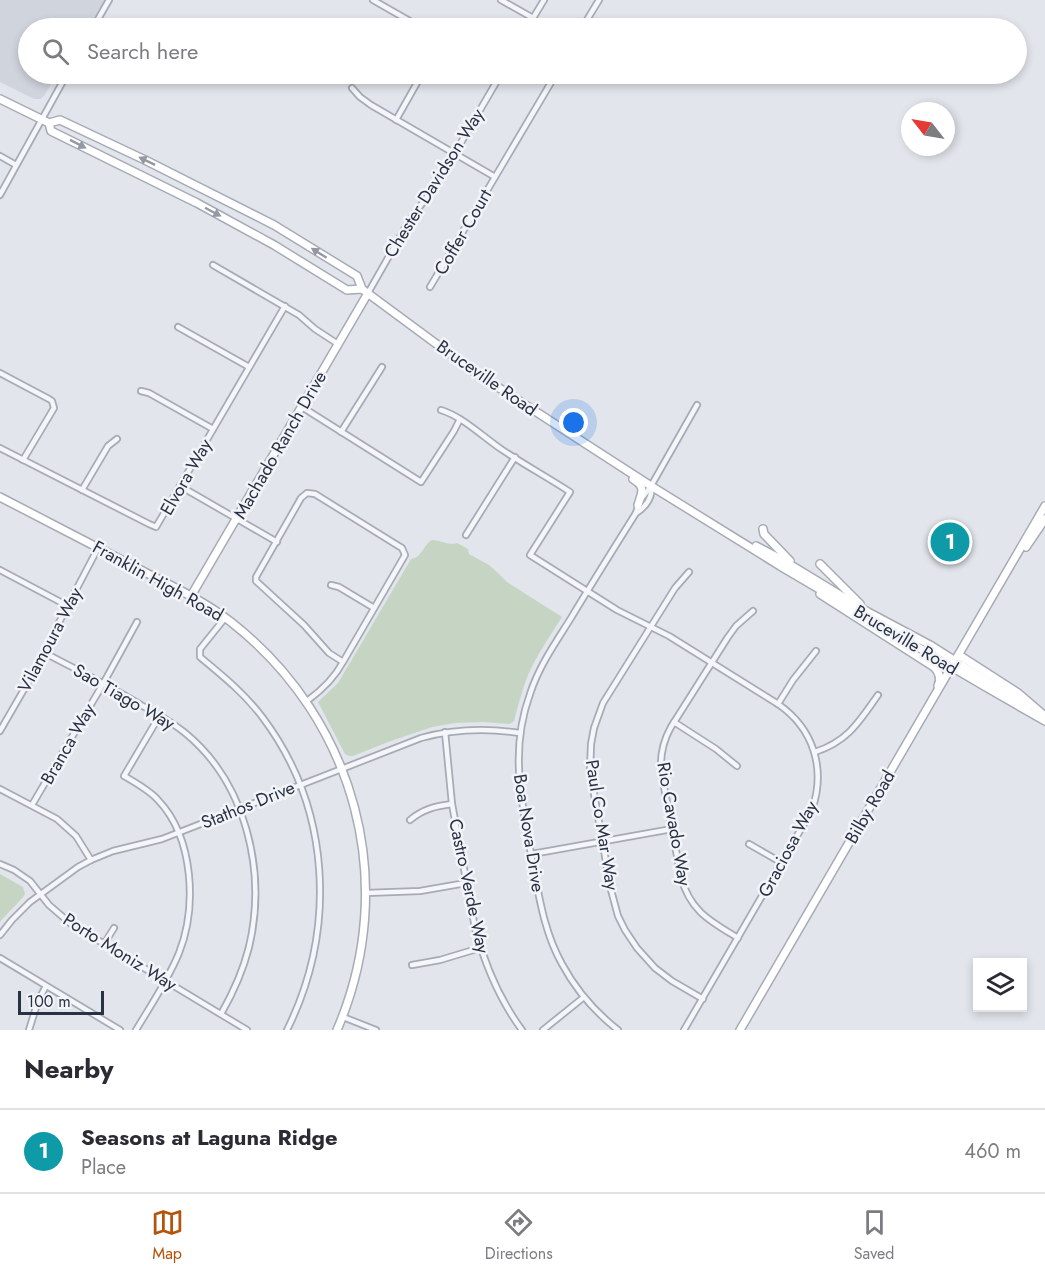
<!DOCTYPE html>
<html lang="en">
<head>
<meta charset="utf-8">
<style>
  :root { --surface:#fff; --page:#f7f7f7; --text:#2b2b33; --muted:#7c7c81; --line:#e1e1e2; --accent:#b45309 }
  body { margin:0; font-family:Jost,sans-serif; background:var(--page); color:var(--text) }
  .controls { position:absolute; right:18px; bottom:18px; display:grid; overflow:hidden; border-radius:0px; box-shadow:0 3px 9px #0003 }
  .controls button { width:54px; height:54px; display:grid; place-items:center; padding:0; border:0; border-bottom:2px solid var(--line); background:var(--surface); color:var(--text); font:30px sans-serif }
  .compass { position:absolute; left:901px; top:102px; width:54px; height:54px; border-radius:50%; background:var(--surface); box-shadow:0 3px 9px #0003; rotate:301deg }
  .scale { position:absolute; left:18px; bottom:15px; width:86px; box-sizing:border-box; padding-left:6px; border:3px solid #293144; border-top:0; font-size:16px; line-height:21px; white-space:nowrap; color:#293144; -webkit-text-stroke:4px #f2f4f8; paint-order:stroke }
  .you { position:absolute; left:574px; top:423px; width:21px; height:21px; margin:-15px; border:4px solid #fff; border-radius:50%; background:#1a73e8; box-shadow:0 0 0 9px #1a73e833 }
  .badge { display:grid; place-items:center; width:39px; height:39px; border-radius:50%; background:var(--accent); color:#fff; font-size:20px; font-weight:700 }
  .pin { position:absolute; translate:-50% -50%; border:3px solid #fff; box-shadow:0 2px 6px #0006 }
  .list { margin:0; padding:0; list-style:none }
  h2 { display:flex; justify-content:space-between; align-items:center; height:78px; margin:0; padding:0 24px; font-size:26px }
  h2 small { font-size:20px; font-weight:400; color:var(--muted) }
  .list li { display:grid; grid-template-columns:39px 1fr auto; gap:18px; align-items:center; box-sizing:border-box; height:84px; padding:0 24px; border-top:2px solid var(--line) }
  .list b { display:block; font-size:22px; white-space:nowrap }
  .list p { margin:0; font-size:20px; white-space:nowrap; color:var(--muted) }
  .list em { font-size:20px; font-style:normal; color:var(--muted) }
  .icon { flex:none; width:33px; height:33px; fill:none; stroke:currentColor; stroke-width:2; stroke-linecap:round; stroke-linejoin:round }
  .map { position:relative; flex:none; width:1045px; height:1030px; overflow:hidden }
  .search { position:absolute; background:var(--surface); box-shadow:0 3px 9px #0003; left:18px; right:18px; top:18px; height:66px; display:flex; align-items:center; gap:15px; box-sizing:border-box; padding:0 21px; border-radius:33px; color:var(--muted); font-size:22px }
  .sheet { height:162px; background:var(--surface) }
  nav { display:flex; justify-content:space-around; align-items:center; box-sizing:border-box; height:84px; border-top:2px solid var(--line); background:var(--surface); font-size:16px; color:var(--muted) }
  nav a { display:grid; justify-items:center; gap:3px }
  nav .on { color:var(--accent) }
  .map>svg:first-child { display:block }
</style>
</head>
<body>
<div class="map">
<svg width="1045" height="1030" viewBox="0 0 1045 1030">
  <rect width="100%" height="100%" fill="#e2e5eb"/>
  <!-- built -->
  <polygon fill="#d0d4dd" points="0,0 105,0 88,28 28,28 28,74 57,74 44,96 40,99 34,99 0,82"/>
  <!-- green -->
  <g fill="#c6d5c3">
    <path d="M 432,540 C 441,540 448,546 457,543 L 468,549 L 469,554 L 489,565 L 499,574 L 507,582 L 562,617 C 550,636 537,655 528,675 C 522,690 518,706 514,721 L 510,724 L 483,722 L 455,723 L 432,727 L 388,742 L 353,756 L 349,756 L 345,754 L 318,702 L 321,699 L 338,683 L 411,559 C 422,558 423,545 432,540 Z"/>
    <path d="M 0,874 L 23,887 L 25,894 C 20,902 7,913 0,922 Z"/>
  </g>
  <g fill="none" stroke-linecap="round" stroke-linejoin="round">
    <defs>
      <g id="street">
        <polyline points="373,0 422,28"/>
        <polyline points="501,0 533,18"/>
        <polyline points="93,28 109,0"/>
        <polyline points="527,28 544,0"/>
        <polyline points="582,28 599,0"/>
        <polyline points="352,88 360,97 371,105 495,177"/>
        <polyline points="396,120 422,74"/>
        <polyline points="0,156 16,165"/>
        <polyline points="0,195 67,74"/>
        <polyline points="213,265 299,315 315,329 338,344"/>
        <polyline points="430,287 556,74"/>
        <polyline points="368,293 409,221 438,182 501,74"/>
        <polyline points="178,327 249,367"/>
        <polyline points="0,373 49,399 52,401 54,408 23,460"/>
        <polyline points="141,391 149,393 213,429"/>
        <polyline points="302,407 421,482 454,431 460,419"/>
        <path d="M 441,410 C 463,417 482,436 501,449 C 523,464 547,477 570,492 L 530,555 L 617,610 L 669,636 L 778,704 C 814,729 826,769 812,810 L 684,1030"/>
        <polyline points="341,432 382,367"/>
        <polyline points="0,448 149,524 156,527 285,306"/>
        <polyline points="180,486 277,542"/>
        <polyline points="82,490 108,446 117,439"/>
        <path d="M 636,513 C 646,507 653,497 651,486"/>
        <polyline points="466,535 515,457"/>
        <polyline points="0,570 68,606"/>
        <polyline points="689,572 675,588 603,703 594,728 591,744 590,771 611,890 618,916 625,930 637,948 655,968 672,981 703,999"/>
        <polyline points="331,585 339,587 374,608"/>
        <path d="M 225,618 L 200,649 L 200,657 C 223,676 245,694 263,718 C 331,809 337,929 287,1030"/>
        <path d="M 45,653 C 77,670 110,686 141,705 C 156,713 170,721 184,732 C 246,782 267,871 249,947 C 243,971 233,993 221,1014"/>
        <path d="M 307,701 C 322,690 334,679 343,662 L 405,555 L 402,548 L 397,545 L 315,494 L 307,493 L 301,498 L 256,577 L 256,581 L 304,625 L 329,653 L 343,662"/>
        <polyline points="778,704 793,680 816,651"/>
        <polyline points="674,722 716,749 737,766"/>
        <polyline points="0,731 45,653 54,632 98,548"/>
        <path d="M 445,732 L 452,804 L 475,928 C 485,965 499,999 522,1030"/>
        <path d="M 815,752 C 848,741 859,722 878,695"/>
        <polyline points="0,789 57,819 76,836 91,860"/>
        <polyline points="32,805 103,684 137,622"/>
        <path d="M 410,820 C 423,809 436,806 452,804"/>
        <polyline points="749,844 782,863"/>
        <polyline points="532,854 672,829"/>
        <polyline points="0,864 14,870 30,881 49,905 71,924 247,1030"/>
        <polyline points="366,893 420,891 466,883"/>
        <path d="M 0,935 L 12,920 L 30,902 L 78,867 L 91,860 L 113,851 L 162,839 L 421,738 C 454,729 486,728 520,733"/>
        <path d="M 738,938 C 710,921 690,911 681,877 L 661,771 C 660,754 663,741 671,727 L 728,637 L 736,626 L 753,611"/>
        <polyline points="104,944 114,928"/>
        <polyline points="0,958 120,1030"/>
        <polyline points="412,965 440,960 480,948"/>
        <polyline points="343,1017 376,1030"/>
        <polyline points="29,1030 38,1001 46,986"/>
        <path d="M 136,1030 C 151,1005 168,980 179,953 C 197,907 194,838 158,800 C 149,790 136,783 124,776 L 160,715"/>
        <polyline points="543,1030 584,997"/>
        <path d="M 618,1030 C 595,1012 576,990 562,964 C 544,932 539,896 532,860 C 522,801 509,752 530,694 C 539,666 556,642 571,618 C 592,583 614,548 636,513 L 639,502 L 651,486 L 697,405"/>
      </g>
      <g id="secondary">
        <polyline points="0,99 49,123 60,120 145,160 274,225 357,276 362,289"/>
        <polyline points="49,123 51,131 197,203 274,245 347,290 362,289 473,371 651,486 785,569 984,686 1045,721"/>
        <path d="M 633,479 C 646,487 642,492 638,505"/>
        <path d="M 0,497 C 46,521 91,544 137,568 C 169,585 203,600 231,622 C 356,720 400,884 337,1030"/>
        <polyline points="763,529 764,534 790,561"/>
        <polyline points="756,546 781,559 868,612 930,645 1028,707"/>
        <polyline points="1026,547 1045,519"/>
        <polyline points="820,564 860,604"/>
        <path d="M 820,594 L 934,667 C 940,673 941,679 938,686"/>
        <polyline points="191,596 368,293"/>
        <polyline points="959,655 1018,693 1045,716"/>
        <polyline points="740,1030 1045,506"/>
      </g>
    </defs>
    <!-- street casing -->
    <use href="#street" stroke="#a7abb6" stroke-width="8"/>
    <!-- secondary casing -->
    <use href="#secondary" stroke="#a7abb6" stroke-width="10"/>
    <!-- street -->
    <use href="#street" stroke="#f5f6f9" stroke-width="4.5"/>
    <!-- secondary -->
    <use href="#secondary" stroke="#fff" stroke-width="7"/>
  </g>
  <!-- one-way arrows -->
  <defs><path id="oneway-solid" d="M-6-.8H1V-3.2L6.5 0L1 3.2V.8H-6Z" transform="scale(1.5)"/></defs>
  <g fill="#9498a2">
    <use href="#oneway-solid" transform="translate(78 144) rotate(27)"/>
    <use href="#oneway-solid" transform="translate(147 161) rotate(-154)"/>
    <use href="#oneway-solid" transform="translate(213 212) rotate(28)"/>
    <use href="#oneway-solid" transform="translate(319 253) rotate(-148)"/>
  </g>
  <g text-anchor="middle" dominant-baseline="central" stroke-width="5" stroke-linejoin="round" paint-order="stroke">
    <!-- street labels -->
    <g font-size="18" fill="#293144" stroke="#f2f4f8">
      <text transform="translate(434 183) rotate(-58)">Chester Davidson Way</text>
      <text transform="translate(463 232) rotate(-60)">Coffer Court</text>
      <text transform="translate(487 378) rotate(35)">Bruceville Road</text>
      <text transform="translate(280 445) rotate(-60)">Machado Ranch Drive</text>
      <text transform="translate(186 477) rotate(-60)">Elvora Way</text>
      <text transform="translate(158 581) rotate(29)">Franklin High Road</text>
      <text transform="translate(50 640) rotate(-62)">Vilamoura Way</text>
      <text transform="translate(906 640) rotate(31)">Bruceville Road</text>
      <text transform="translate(124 697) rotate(30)">Sao Tiago Way</text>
      <text transform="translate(68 744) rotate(-60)">Branca Way</text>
      <text transform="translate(248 805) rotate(-22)">Stathos Drive</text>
      <text transform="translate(870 807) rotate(-60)">Bilby Road</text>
      <text transform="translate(674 824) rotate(80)">Rio Cavado Way</text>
      <text transform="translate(602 825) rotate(81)">Paul Co Mar Way</text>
      <text transform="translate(529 833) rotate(81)">Boa Nova Drive</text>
      <text transform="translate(788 849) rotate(-62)">Graciosa Way</text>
      <text transform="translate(469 886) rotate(78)">Castro Verde Way</text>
      <text transform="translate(120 952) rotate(32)">Porto Moniz Way</text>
    </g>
  </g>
</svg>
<div class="controls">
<button><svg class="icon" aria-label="layers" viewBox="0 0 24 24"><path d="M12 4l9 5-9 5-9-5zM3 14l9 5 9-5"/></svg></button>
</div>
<svg class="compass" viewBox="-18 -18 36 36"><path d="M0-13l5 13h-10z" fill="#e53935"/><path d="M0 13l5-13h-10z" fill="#7c7c81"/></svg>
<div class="scale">100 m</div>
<div class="you"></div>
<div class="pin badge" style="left:950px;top:542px;background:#0f9aa8">1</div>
<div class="search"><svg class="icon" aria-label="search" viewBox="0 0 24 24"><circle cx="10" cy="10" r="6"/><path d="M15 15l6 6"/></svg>Search here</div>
</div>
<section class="sheet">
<h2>Nearby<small></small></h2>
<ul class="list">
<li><span class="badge" style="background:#0f9aa8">1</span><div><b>Seasons at Laguna Ridge</b><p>Place</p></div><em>460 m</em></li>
</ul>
</section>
<nav>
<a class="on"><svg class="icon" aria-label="map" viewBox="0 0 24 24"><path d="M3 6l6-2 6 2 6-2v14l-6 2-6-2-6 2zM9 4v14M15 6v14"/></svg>Map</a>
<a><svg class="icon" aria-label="directions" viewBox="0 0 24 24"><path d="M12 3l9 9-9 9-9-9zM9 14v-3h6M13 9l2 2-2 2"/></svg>Directions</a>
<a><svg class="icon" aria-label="saved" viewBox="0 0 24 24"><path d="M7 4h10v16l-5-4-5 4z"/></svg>Saved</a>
</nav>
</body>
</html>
